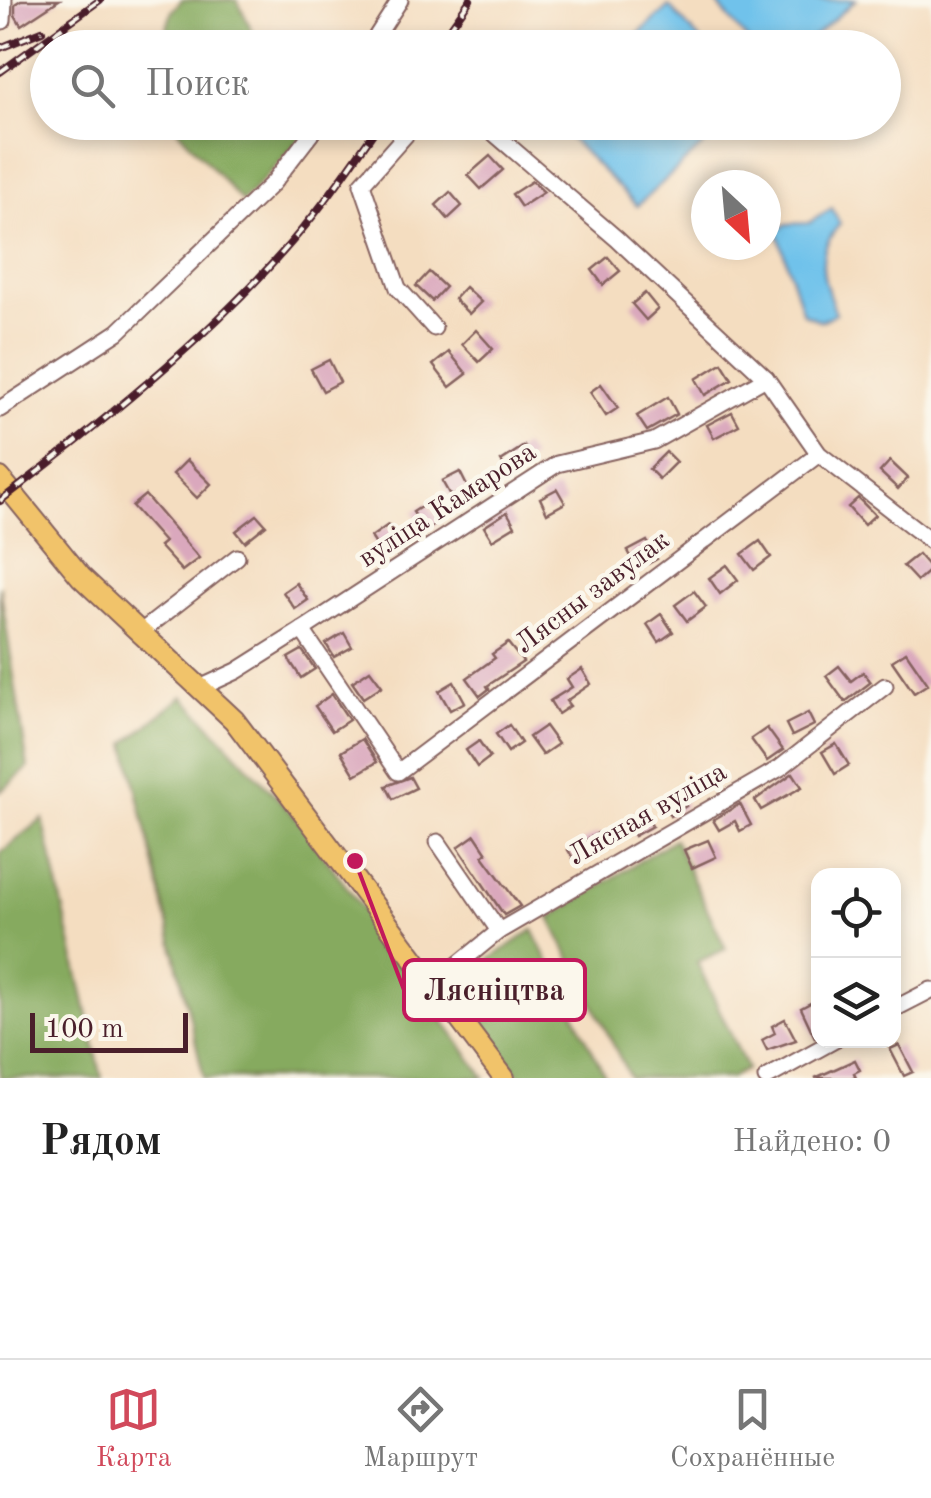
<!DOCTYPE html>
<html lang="ru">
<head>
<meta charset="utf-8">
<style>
  :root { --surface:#fff; --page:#f6f6f6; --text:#222; --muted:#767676; --line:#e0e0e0; --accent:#d1495b }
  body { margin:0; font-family:"Old Standard TT",serif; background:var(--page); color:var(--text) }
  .controls { position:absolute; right:30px; bottom:30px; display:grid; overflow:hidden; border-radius:20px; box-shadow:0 5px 15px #0003 }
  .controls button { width:90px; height:90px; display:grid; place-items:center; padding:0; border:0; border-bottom:2px solid var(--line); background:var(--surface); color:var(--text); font:50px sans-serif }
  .compass { position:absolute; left:691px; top:170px; width:90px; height:90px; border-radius:50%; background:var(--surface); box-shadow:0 5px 15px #0003; rotate:154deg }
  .scale { position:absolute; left:30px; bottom:25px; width:158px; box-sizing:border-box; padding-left:10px; border:5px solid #4a1f2b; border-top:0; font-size:28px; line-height:35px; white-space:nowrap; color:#4a1f2b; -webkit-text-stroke:8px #fbf7ec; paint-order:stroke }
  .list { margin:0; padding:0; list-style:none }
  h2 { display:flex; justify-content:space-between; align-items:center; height:130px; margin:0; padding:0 40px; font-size:42px }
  h2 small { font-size:32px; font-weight:400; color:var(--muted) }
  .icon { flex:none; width:55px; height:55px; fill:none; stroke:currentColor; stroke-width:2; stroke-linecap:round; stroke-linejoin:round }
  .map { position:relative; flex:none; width:931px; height:1078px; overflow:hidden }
  .search { position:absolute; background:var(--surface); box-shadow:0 5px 15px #0003; left:30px; right:30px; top:30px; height:110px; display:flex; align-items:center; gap:25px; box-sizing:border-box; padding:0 35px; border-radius:55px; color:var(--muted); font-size:38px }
  .sheet { height:280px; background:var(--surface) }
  nav { display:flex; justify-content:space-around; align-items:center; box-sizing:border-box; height:140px; border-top:2px solid var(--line); background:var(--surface); font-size:28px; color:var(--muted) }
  nav a { display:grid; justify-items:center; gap:5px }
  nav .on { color:var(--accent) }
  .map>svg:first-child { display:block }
</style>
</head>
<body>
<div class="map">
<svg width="931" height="1078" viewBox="0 0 931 1078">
  <rect width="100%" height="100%" fill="#fbf7ec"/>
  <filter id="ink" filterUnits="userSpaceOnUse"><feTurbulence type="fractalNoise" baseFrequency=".01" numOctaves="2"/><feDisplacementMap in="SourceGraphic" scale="20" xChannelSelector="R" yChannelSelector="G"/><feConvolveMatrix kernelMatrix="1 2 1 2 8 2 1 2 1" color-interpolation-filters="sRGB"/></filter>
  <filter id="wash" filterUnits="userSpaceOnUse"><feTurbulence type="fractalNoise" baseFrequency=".0048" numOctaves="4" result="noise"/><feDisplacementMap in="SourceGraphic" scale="40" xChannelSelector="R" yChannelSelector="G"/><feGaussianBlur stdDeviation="2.25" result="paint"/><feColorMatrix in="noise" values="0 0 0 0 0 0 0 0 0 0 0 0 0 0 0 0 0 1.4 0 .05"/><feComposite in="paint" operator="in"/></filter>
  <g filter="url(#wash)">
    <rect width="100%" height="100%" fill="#f4ddc0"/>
    <!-- forest -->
    <g fill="#86aa5f" stroke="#686445" stroke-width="2.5">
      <polygon points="182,0 237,0 260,47 172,47 165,35 172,11"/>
      <polygon points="172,123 309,123 296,145 242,202"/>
      <polygon points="0,586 28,768 0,792"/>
      <polygon points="183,696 299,821 485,1078 204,1078 126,743"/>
      <polygon points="43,819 102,1078 0,1078 0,853"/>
      <polygon points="674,839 726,949 697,962 747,1069 730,1078 630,1078 550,918"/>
      <polygon points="533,930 606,1078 522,1078 449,987"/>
    </g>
    <!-- water -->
    <g fill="#6fc2eb" stroke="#5c708b" stroke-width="2.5">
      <polygon points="714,0 856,0 801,48 753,47"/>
      <polygon points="669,6 706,47 624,47"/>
      <polygon points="555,123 727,123 637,206"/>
      <path d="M 832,208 L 840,224 C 813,254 823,279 836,313 L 821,321 L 803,314 L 777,231 L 786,224 L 809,223 Z"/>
    </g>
    <g id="blocks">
      <!-- building -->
      <g fill="#daa8bd">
        <polygon points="21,0 59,0 21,25 15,15 15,4"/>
        <polygon points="490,156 503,170 481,189 468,175"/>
        <polygon points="532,181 544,192 521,207 512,194"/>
        <polygon points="450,192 462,206 448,219 436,205"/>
        <polygon points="608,257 620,271 603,285 592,270"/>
        <polygon points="429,272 445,287 432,301 416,286"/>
        <polygon points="465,287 481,302 469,314 454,299"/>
        <polygon points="645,293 658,309 646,320 632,304"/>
        <polygon points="476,330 493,349 479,362 462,344"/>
        <polygon points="449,352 467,374 450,387 433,365"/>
        <polygon points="329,360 340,382 323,391 311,369"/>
        <polygon points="722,363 732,379 705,395 696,379"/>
        <polygon points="601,384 618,408 606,416 590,392"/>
        <polygon points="668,397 677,414 647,431 637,416"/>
        <polygon points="732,412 739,425 714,438 707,425"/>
        <polygon points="524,446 532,458 509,474 501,461"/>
        <polygon points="666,452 676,462 659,479 649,469"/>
        <polygon points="187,460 211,484 197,498 173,474"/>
        <polygon points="890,461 908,478 898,489 880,472"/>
        <polygon points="460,472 468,488 451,497 442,481"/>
        <polygon points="557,489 565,503 547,513 540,498"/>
        <polygon points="145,495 199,558 182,571 159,546 164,542 132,506"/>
        <polygon points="858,498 875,515 864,525 848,507"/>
        <polygon points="427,503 440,521 426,531 413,512"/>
        <polygon points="507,512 515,526 492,540 484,527"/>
        <polygon points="257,515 266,525 245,542 236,531"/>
        <polygon points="388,525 398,538 380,551 371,537"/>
        <polygon points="647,541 657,559 638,569 628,551"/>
        <polygon points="760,541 771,557 754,570 742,554"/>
        <polygon points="918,554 931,569 917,581 903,566"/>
        <polygon points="727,565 738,580 720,594 709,578"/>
        <polygon points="296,583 308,600 295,609 283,592"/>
        <polygon points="694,591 706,607 687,621 675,605"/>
        <polygon points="661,614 673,632 659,642 647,624"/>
        <polygon points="344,633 352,647 334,657 326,644"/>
        <polygon points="508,643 523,662 487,686 489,689 480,696 467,678 495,658 492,654"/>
        <polygon points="302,650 315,669 301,678 288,658"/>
        <polygon points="906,652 928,684 914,693 892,661"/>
        <polygon points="839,666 851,681 863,672 871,682 845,702 826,676"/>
        <polygon points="582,669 591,684 566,701 570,706 558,714 550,701 572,687 567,679"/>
        <polygon points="370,670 382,686 363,698 352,682"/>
        <polygon points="454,682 465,702 450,710 439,691"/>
        <polygon points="332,694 349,720 332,731 315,706"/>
        <polygon points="808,713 814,725 792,736 786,724"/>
        <polygon points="509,725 521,743 508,752 496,734"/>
        <polygon points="545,726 558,744 542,755 529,737"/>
        <polygon points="767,728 783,750 767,761 751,739"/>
        <polygon points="362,739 377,762 355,775 341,752"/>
        <polygon points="479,741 490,757 477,767 466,750"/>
        <polygon points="836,744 849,765 835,774 822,752"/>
        <polygon points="793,773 802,787 761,810 755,800"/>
        <polygon points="410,777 416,788 393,799 386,786"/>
        <polygon points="677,791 686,806 670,816 661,800"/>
        <polygon points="740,804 751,825 740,831 735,821 719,830 713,820"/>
        <polygon points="643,809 652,826 634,836 625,819"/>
        <polygon points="598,833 606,847 577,865 568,850"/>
        <polygon points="475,835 487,853 483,856 520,906 504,915 458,847"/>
        <polygon points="708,840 716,857 692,868 684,850"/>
        <polygon points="818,999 818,1036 815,1038 801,1008"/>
        <polygon points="785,1019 796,1040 767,1050 762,1040 775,1033 772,1026"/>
        <polygon points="899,1045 913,1072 904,1076 890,1049"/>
        <polygon points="855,1060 860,1070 854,1073 856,1078 815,1078"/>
      </g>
    </g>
  </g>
  <g filter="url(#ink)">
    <use href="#blocks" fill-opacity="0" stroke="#86625f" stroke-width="2.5"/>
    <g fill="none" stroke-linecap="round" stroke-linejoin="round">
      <defs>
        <g id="minor">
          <polyline points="3,21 4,0"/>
          <polyline points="369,48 400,0"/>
          <polyline points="417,122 362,184 398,288 434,328"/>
          <polyline points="481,122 617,239 766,378 819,454 931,541"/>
          <polyline points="0,409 118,332 273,183 320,122"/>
          <polyline points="302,630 398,772 819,454"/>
          <polyline points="141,632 237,557"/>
          <polyline points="202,687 237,671 302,630 557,464 654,441 766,378"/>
          <polyline points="438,842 499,931"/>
          <polyline points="434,984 499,931 780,768 885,686"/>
          <polyline points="894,1009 931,990"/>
          <polyline points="766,1078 835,1040"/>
        </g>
        <polyline id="major" points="0,478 81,577 234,720 504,1078"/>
      </defs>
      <!-- minor casing -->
      <use href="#minor" stroke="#86625f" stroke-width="19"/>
      <!-- major casing -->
      <use href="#major" stroke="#86625f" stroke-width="24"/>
      <!-- minor -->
      <use href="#minor" stroke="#fff" stroke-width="15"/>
      <!-- major -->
      <use href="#major" stroke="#f1c36a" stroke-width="20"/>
      <defs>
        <g id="rail">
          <polyline points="0,48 42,31"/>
          <polyline points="436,48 470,0"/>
          <polyline points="0,72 100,0"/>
          <path d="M 0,501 C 107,419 229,322 313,216 C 337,186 358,154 381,122"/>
        </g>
      </defs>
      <!-- rail casing -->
      <use href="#rail" stroke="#4a1f2b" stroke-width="8"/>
      <!-- rail -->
      <use href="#rail" stroke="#fbf7ec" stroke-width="4" stroke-dasharray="11" stroke-linecap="butt"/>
    </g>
  </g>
  <g text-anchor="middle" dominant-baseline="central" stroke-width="9" stroke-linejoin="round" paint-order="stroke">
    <!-- street labels -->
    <g font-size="28" fill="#4a1f2b" stroke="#fbf7ec">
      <text transform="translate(448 506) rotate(-33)">вуліца Камарова</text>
      <text transform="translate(593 593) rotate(-37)">Лясны завулак</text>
      <text transform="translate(648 815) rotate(-30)">Лясная вуліца</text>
    </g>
  </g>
  <!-- callouts -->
  <path fill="none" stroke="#c2185b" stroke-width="4" d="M355 861L404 990"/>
  <circle fill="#c2185b" stroke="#fbf7ec" stroke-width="4" cx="355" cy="861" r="10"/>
  <rect fill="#fbf7ec" stroke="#c2185b" stroke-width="4" x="404" y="960" width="181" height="60" rx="10"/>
  <g font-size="30" text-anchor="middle" font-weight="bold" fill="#4a1f2b">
    <text x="494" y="1000">Лясніцтва</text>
  </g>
</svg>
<div class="controls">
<button><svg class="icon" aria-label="locate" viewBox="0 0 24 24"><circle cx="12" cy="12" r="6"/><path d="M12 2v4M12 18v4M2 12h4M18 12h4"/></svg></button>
<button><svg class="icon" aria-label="layers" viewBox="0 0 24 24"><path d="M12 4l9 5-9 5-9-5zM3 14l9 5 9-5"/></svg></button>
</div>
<svg class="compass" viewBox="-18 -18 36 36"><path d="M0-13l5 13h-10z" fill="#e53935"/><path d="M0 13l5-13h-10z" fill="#767676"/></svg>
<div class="scale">100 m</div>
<div class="search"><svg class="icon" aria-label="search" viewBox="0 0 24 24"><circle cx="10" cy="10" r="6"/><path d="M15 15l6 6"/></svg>Поиск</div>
</div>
<section class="sheet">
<h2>Рядом<small>Найдено: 0</small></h2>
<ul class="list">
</ul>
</section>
<nav>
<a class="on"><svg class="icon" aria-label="map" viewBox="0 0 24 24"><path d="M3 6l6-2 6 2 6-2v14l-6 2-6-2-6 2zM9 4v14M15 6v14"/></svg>Карта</a>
<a><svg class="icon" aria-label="directions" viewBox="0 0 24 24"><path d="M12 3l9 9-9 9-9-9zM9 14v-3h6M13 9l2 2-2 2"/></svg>Маршрут</a>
<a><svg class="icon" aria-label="saved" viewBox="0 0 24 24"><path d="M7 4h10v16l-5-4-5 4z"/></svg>Сохранённые</a>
</nav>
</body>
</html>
